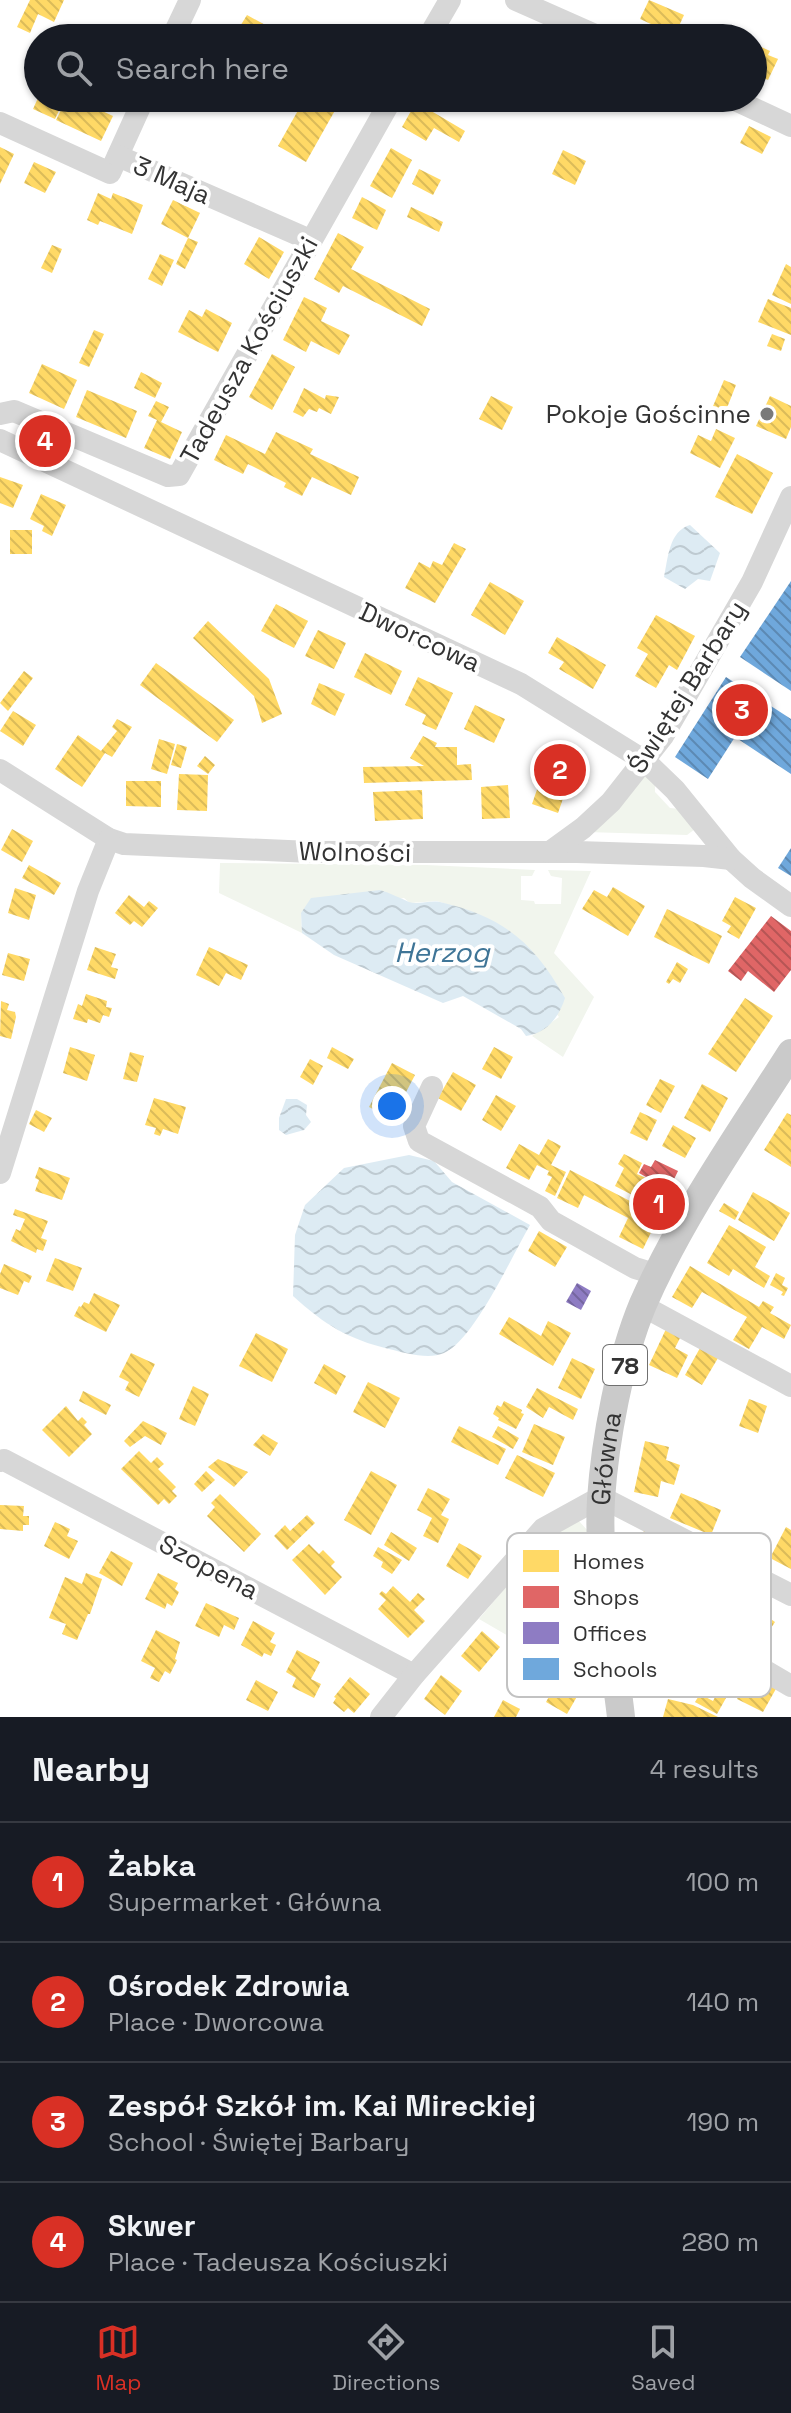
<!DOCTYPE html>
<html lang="en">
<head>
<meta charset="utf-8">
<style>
  :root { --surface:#171b24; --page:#20242c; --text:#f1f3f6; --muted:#9ea1a6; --line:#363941; --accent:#d93025 }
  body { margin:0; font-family:"Space Grotesk",sans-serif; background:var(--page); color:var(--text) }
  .you { position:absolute; left:392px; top:1106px; width:28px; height:28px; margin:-20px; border:6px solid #fff; border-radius:50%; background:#1a73e8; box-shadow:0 0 0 12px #1a73e833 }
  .badge { display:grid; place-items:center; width:52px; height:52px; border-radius:50%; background:var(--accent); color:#fff; font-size:26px; font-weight:700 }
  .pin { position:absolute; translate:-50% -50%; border:4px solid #fff; box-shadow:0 2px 8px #0006 }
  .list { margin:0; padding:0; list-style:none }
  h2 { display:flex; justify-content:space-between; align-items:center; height:104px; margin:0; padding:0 32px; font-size:34px }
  h2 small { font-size:26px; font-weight:400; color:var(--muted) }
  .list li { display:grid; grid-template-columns:52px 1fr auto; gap:24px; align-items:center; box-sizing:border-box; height:120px; padding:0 32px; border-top:2px solid var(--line) }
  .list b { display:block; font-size:30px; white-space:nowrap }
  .list p { margin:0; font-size:26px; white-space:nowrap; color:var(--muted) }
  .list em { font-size:26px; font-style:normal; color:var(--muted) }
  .icon { flex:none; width:44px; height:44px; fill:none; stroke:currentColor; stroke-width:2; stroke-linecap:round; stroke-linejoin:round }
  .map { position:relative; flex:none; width:791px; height:1717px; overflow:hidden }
  .search { position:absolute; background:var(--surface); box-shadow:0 2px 6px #0004; left:24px; right:24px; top:24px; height:88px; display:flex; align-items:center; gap:20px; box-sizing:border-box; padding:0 28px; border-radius:44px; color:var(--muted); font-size:30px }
  .sheet { height:584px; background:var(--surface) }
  nav { display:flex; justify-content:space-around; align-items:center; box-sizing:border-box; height:112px; border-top:2px solid var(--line); background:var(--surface); font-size:22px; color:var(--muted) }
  nav a { display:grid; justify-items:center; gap:4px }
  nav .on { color:var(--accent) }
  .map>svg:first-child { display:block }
</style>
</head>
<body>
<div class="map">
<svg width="791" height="1717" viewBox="0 0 791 1717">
  <defs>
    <pattern id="water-waves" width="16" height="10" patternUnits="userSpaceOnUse" patternTransform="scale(2)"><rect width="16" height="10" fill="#ddebf3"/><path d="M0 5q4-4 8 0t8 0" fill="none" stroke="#becad1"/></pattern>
    <pattern id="homes-back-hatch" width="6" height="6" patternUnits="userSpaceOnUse" patternTransform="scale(2)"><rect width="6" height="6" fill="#ffd966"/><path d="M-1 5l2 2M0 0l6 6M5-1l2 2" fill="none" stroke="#dbbb59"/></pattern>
    <pattern id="shops-back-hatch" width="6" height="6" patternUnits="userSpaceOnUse" patternTransform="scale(2)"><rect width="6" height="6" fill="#e06666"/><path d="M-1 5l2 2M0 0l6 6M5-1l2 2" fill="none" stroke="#b65555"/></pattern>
    <pattern id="offices-back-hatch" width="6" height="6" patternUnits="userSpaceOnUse" patternTransform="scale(2)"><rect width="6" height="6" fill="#8e7cc3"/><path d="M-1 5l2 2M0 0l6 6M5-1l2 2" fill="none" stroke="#75669f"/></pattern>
    <pattern id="schools-back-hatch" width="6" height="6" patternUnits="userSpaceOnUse" patternTransform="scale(2)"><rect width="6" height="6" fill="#6fa8dc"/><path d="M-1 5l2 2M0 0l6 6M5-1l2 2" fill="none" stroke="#5c89b3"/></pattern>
  </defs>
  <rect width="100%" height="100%" fill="#fff"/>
  <!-- green -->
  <g fill="#f1f5ed">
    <polygon points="644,774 655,782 655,792 670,808 680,809 695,829 687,835 586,832"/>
    <polygon points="220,863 426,865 535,870 532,876 521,876 521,900 534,901 535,904 561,904 562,878 551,876 548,870 591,871 554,953 594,997 563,1057 532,1036 559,1017 474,913 437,901 410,903 404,898 301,913 302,933 219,893"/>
    <polygon points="579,1521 588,1531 600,1655 587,1660 560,1645 550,1660 479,1619 558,1525"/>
  </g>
  <!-- water -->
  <g fill="url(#water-waves)">
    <path d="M 690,525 L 720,553 L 710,581 L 698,579 L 685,589 L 664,577 C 668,558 669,531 690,525 Z"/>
    <path d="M 380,890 C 390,893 400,898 409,902 C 418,905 430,900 440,902 C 504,917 533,942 565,998 C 559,1017 547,1033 526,1036 L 521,1029 L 463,996 L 443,1003 L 334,955 L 302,933 L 301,913 L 311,898 Z"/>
    <polygon points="286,1099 297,1099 307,1105 306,1115 311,1122 304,1130 286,1135 279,1130 279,1118"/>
    <path d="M 409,1155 L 434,1161 L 452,1182 L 530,1225 C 512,1256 474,1340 444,1353 C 429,1360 405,1353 389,1349 C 348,1339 325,1325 293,1296 L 295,1235 L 305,1205 L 344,1168 Z"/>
  </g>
  <!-- homes -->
  <g fill="url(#homes-back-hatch)">
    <polygon points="30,0 64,0 54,22 38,14 30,33 17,27"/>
    <polygon points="649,0 684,15 675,35 640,19"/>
    <polygon points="247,15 289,38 257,38 239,28"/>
    <polygon points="753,43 770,51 768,55 778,59 768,80 753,73"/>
    <polygon points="38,98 65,98 55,119 33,109"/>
    <polygon points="67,98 74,98 113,116 101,141 56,120"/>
    <polygon points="305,98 342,98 306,162 278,146"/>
    <polygon points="507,98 542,98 536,112 506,100"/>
    <polygon points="416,102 465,131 459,142 434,128 426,141 402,127"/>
    <polygon points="749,126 771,137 762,154 740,143"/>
    <polygon points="0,147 14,154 0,184"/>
    <polygon points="391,148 412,160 392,198 370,186"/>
    <polygon points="563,150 586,161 575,185 552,174"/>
    <polygon points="34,162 56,172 45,193 24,183"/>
    <polygon points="419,169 441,180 433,195 412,184"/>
    <polygon points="98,193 111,199 113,193 143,205 132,234 100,221 98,225 87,220"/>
    <polygon points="362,197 386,210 377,230 352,218"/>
    <polygon points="173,200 200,213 188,238 161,224"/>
    <polygon points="411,207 443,222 439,232 407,217"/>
    <polygon points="338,233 364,247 351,269 430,309 422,326 343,286 339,293 314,279"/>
    <polygon points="259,237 284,252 269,279 244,264"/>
    <polygon points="188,238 198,242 185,269 176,264"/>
    <polygon points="52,245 62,249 52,273 41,268"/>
    <polygon points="160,254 174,260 162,286 148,279"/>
    <polygon points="786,264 791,267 791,304 772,295"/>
    <polygon points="304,297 327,308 321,321 350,335 339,355 311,341 306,352 283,340"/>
    <polygon points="768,299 791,308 791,335 758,322"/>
    <polygon points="206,309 232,323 218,352 178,332 189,310 202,317"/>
    <polygon points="94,330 104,334 89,367 79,363"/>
    <polygon points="772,334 785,339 781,351 767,346"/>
    <polygon points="272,354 295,367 272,410 249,397"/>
    <polygon points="42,364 77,380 64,409 29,393"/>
    <polygon points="141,372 162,383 155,398 134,388"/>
    <polygon points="724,380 736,385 721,423 708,418"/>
    <polygon points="304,388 325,399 326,395 339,397 331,414 319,408 317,412 309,409 303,417 293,412"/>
    <polygon points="87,390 137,411 126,438 76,417"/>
    <polygon points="491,396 513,407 502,430 479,419"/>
    <polygon points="770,396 791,406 791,427 786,439 756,426"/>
    <polygon points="156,401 169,407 161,422 182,432 170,459 144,448 157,420 148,416"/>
    <polygon points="716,429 735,438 720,468 690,453 698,435 711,441"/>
    <polygon points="276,432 313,449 310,454 359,477 351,495 312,477 302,496 284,487 286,483 248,464 243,474 214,460 226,435 265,454"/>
    <polygon points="737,454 773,473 752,514 715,497"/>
    <polygon points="0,477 23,485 13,508 0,503"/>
    <polygon points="41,494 66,505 52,536 42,531 44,526 30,519"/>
    <rect x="10" y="530" width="22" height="24"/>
    <polygon points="454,543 466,549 435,603 405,588 419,562 430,568 433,561 442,565"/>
    <polygon points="490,582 524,601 505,635 471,615"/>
    <polygon points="276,604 308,621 294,648 261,631"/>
    <polygon points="656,615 695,636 677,670 669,665 656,688 635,676 648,654 637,648"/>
    <polygon points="208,621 269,679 282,714 262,723 254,696 193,638"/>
    <polygon points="318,630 346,643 334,669 305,656"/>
    <polygon points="557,637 606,665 593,689 559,669 564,662 548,653"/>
    <polygon points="365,653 402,671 391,695 354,677"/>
    <polygon points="156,663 234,720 217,742 140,685"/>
    <polygon points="24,671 33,678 8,711 0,703"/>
    <polygon points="418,677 453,693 436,730 422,724 426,715 405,705"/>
    <polygon points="319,683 345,694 335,716 311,704"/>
    <polygon points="475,705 505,719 494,743 464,729"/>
    <polygon points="13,711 36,725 23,746 0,731"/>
    <polygon points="117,719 132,727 112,757 105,753 82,787 55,769 78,735 101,751 117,731 112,727"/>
    <polygon points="423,736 437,743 435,747 457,747 457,765 471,764 472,780 364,783 363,767 424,766 410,758"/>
    <polygon points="159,739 175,744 167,774 151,769"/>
    <polygon points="177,744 187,747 181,768 171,765"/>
    <polygon points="557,747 581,756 573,781 577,782 573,792 566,790 558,813 532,804 548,758 553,760"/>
    <polygon points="205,756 215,765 208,774 197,766"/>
    <polygon points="179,774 208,775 207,811 177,810"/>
    <polygon points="126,781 161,781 161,807 126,806"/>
    <polygon points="508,785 510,818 482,819 481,787"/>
    <polygon points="422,790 423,819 375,821 373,792"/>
    <polygon points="12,829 33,841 22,862 1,850"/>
    <polygon points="29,865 61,883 54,895 22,878"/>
    <polygon points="613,887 645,906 628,936 582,909 594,890 607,897"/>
    <polygon points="15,888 36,895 29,920 8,913"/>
    <polygon points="129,895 144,907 149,901 158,908 142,927 134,921 130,925 115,913"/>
    <polygon points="735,897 756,908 739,939 727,932 731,926 722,921"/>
    <polygon points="667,909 722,936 709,964 654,937"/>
    <polygon points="95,947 116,954 111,967 118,969 115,979 87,970"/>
    <polygon points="209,947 248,965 241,980 226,973 219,986 196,975"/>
    <polygon points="8,953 30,959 24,981 2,975"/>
    <polygon points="677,962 688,969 680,983 673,979 669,984 666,982"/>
    <polygon points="86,994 107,1001 106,1007 112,1008 109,1017 103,1015 100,1023 88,1019 87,1023 73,1019 78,1004 82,1006"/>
    <polygon points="745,998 773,1016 736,1072 708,1054"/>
    <polygon points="1,1001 9,1004 7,1010 15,1012 16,1017 11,1039 0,1036"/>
    <polygon points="70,1047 95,1055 87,1081 63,1073"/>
    <polygon points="332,1047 354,1059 348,1069 327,1058"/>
    <polygon points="494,1047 513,1057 501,1079 482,1069"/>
    <polygon points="130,1052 144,1056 137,1082 123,1079"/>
    <polygon points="310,1059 323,1066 313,1085 300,1077"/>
    <polygon points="392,1063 415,1075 392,1119 369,1107"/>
    <polygon points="453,1072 476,1085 461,1111 438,1098"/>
    <polygon points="660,1079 675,1086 661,1113 646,1105"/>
    <polygon points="702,1084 728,1098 710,1132 684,1118"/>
    <polygon points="496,1095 516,1106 501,1131 482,1120"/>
    <polygon points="154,1098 186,1107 178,1134 163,1129 160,1136 154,1134 156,1128 145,1125"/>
    <polygon points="36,1110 52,1118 44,1132 29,1124"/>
    <polygon points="640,1112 657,1120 647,1141 630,1133"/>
    <polygon points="787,1113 791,1115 791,1167 764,1150"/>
    <polygon points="673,1125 696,1138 685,1158 662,1146"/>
    <polygon points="548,1139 561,1146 551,1165 566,1172 555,1196 545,1191 552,1177 547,1175 549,1171 537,1165 529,1180 506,1168 519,1144 539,1155"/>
    <polygon points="624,1154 642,1163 637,1174 646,1178 636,1197 615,1186 624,1168 618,1164"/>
    <polygon points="39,1167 70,1178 62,1200 35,1191 39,1180 35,1178"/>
    <polygon points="570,1170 659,1216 643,1249 619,1237 628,1218 584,1195 578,1208 557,1198"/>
    <polygon points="753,1192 790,1213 774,1241 738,1220"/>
    <polygon points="724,1203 739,1212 735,1220 719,1211"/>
    <polygon points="15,1209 48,1221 41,1238 47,1240 43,1251 37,1249 36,1253 11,1241 16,1229 20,1231 25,1219 13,1215"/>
    <polygon points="729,1225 766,1247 755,1267 770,1276 764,1288 733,1269 729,1276 707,1263"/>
    <polygon points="539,1231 567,1247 555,1267 528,1251"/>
    <polygon points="55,1258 82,1268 73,1291 46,1281"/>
    <polygon points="4,1264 32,1276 29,1283 24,1281 18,1295 0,1288 0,1274"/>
    <polygon points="690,1266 759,1307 763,1301 774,1307 770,1313 791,1325 784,1339 762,1327 749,1349 733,1340 747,1317 702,1292 692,1308 672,1297"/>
    <polygon points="776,1273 785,1278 782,1285 788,1288 784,1296 781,1295 783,1292 770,1285"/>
    <polygon points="94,1293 120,1305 106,1332 74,1316 79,1306 81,1307 84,1302 89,1304"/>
    <polygon points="509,1317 541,1336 548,1321 571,1333 553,1366 499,1334"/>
    <polygon points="666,1329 681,1336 675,1348 688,1355 677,1378 649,1365"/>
    <polygon points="256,1333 288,1349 272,1382 239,1366"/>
    <polygon points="700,1348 718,1358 702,1385 685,1375"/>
    <polygon points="131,1353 155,1364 139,1397 125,1390 129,1382 119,1377"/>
    <polygon points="572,1358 595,1369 581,1399 558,1388"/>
    <polygon points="324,1364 346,1376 336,1395 314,1383"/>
    <polygon points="368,1382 400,1398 385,1428 353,1412"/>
    <polygon points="193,1386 209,1394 195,1426 179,1419"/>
    <polygon points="537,1388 578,1409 573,1420 549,1407 543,1418 526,1407"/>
    <polygon points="83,1391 111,1405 106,1415 79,1401"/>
    <polygon points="749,1399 767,1406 758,1433 739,1426"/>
    <polygon points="504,1401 522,1410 521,1413 524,1414 516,1429 498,1420 499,1418 493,1414 497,1405 501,1407"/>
    <polygon points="66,1406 78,1421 82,1417 87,1422 84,1425 92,1434 69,1457 42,1430"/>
    <polygon points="143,1421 167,1433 161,1445 145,1436 130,1447 124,1441"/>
    <polygon points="534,1424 565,1437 553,1465 522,1452"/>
    <polygon points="459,1426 506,1449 498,1465 451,1442"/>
    <polygon points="498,1426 519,1438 513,1449 492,1437"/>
    <polygon points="263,1434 278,1443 270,1456 253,1445"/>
    <polygon points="645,1441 669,1447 666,1460 680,1465 674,1485 661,1481 658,1497 634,1492"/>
    <polygon points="139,1451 151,1463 157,1457 164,1464 158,1469 176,1487 172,1491 177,1496 169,1504 164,1499 158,1505 121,1469"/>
    <polygon points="517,1455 555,1473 543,1497 505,1478"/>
    <polygon points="218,1459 248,1472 234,1487 208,1467"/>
    <polygon points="206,1471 215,1480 202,1492 194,1484"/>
    <polygon points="371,1471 397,1485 371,1535 344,1520"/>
    <polygon points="428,1488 450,1499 441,1515 449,1519 438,1543 423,1536 432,1518 417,1510"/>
    <polygon points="681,1493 721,1510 711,1535 670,1518"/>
    <polygon points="220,1494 261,1534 244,1552 207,1516 215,1507 211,1503"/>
    <polygon points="0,1505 24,1506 23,1516 29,1516 29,1525 23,1525 23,1531 0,1529"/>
    <polygon points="307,1515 315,1523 287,1550 274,1536 285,1525 290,1531"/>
    <polygon points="55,1522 70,1529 67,1536 78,1541 69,1559 44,1546"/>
    <polygon points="786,1527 791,1530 791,1569 770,1558"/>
    <polygon points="645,1529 685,1547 677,1565 636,1547"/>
    <polygon points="391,1532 417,1548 409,1561 384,1545"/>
    <polygon points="459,1543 482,1556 468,1579 446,1566"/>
    <polygon points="309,1544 319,1554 323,1550 335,1562 331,1566 342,1577 325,1595 292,1560"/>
    <polygon points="378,1547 402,1560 392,1574 381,1567 383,1562 373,1556"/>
    <polygon points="111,1551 133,1563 122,1586 99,1573"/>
    <polygon points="86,1573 102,1579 90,1614 88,1614 77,1640 62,1634 66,1624 49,1618 65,1577 82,1584"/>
    <polygon points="158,1573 178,1583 175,1589 179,1592 172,1606 167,1603 165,1609 145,1599"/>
    <polygon points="393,1586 410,1602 418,1593 425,1599 414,1610 425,1621 408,1638 378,1609 386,1600 379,1594 382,1591 386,1594"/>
    <polygon points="206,1603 239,1618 234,1630 224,1625 219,1637 195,1626"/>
    <polygon points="752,1606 775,1622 762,1642 738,1626"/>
    <polygon points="253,1621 275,1633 270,1642 276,1645 271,1656 264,1653 262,1657 241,1645"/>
    <polygon points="156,1630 180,1642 175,1659 177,1660 170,1674 165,1671 159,1682 150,1678 155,1668 141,1661"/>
    <polygon points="482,1631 500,1647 479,1672 461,1656"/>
    <polygon points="297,1650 320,1662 311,1679 321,1684 314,1698 292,1687 296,1678 286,1672"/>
    <polygon points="751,1673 777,1687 763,1712 737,1699"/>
    <polygon points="441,1675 462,1691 445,1715 424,1699"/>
    <polygon points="561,1675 578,1684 574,1691 579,1693 567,1714 546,1702"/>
    <polygon points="350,1677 370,1694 354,1713 348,1708 344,1712 333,1703 336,1698 334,1697"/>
    <polygon points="256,1680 278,1692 268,1711 246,1700"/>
    <polygon points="717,1693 726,1698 717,1714 695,1702 700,1694 713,1701"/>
    <polygon points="668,1699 693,1705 718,1717 663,1717"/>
    <polygon points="503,1700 520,1709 516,1717 494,1717"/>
  </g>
  <!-- shops -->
  <g fill="url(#shops-back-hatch)">
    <polygon points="771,916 791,931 791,970 774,992 748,971 741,981 728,971"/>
    <polygon points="655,1160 678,1171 659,1210 636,1198 646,1177 639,1173 644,1164 651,1167"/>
  </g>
  <!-- offices -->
  <polygon fill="url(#offices-back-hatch)" points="577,1283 591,1291 581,1310 566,1302"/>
  <!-- schools -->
  <g fill="url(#schools-back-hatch)">
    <polygon points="791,581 791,691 740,657"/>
    <polygon points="726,677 791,719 791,774 735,737 708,779 675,757"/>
    <polygon points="791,848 791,876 778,868"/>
  </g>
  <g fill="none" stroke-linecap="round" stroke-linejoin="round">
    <!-- minor -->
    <g stroke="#d7d7d7" stroke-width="22">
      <polyline points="516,0 602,38"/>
      <polyline points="172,38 190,0"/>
      <polyline points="428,38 450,0"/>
      <polyline points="731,98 791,126"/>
      <polyline points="0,123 110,173 144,98"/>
      <polyline points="118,156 310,240"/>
      <polyline points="0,414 14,411 168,476 179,475 392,98"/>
      <polyline points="0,440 521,684 645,761 675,790 731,859 752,878 791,906"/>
      <polyline points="0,770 109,839 124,844 311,852 577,852 704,856 731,859"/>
      <polyline points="550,852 583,828 611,802 663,736 752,582 791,497"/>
      <polyline points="432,1087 414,1126 419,1141 540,1207 551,1221 635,1268 658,1275"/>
      <polyline points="0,1173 88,891 109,839"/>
      <polyline points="643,1306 791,1386"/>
      <polyline points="0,1461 4,1460 414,1675"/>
      <polyline points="605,1577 791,1686"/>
      <polyline points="381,1717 414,1675 543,1529 601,1497 791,1595"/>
    </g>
    <!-- major -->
    <path stroke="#cacaca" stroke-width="28" id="s1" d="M 621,1717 C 613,1647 597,1569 601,1499 C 605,1440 620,1359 643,1304 C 681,1217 740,1133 791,1053"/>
  </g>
  <!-- markers -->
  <circle fill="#7a7a7a" stroke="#fff" stroke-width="3" cx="767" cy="414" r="8"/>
  <g text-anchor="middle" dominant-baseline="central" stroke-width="8" stroke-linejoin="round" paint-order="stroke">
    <!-- shield labels -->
    <rect fill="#fff" stroke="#707070" stroke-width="2" x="603" y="1345" width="44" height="40" rx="6"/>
    <g font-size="24" font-weight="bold" fill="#333">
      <text x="625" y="1365">78</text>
    </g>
    <!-- street labels -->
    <g font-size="26" fill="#333" stroke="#fff">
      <text transform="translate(172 180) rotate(24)">3 Maja</text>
      <text transform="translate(249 350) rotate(-61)">Tadeusza Kościuszki</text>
      <text transform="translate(420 637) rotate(25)">Dworcowa</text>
      <text transform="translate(687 687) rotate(-58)">Świętej Barbary</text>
      <text transform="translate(355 852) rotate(1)">Wolności</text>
      <text stroke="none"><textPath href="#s1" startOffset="260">Główna</textPath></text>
      <text transform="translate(209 1567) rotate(28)">Szopena</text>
    </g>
    <!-- poi labels -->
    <g font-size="26" fill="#333" stroke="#fff" text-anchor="end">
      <text x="751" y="414">Pokoje Gościnne</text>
    </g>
    <!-- water labels -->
    <g font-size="28" font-style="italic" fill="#3f7597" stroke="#fff">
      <text x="442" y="952">Herzog</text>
    </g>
  </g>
  <!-- legend -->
  <rect x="507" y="1533" width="264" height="164" rx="12" fill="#fff" stroke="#c2c2c2" stroke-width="2"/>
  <rect x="523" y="1550" width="36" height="22" fill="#ffd966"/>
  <rect x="523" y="1586" width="36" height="22" fill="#e06666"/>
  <rect x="523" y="1622" width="36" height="22" fill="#8e7cc3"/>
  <rect x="523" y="1658" width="36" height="22" fill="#6fa8dc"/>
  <g font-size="22" fill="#333">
    <text x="573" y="1569">Homes</text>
    <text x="573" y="1605">Shops</text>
    <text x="573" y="1641">Offices</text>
    <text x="573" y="1677">Schools</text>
  </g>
</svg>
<div class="you"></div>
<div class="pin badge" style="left:659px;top:1204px">1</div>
<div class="pin badge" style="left:560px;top:770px">2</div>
<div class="pin badge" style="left:742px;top:710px">3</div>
<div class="pin badge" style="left:45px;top:441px">4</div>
<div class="search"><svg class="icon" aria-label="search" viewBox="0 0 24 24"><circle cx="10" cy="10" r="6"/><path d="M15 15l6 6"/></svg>Search here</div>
</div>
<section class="sheet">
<h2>Nearby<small>4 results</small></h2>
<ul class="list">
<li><span class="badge">1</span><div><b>Żabka</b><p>Supermarket · Główna</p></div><em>100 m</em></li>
<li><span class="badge">2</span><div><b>Ośrodek Zdrowia</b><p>Place · Dworcowa</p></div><em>140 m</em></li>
<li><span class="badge">3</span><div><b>Zespół Szkół im. Kai Mireckiej</b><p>School · Świętej Barbary</p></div><em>190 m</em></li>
<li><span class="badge">4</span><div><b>Skwer</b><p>Place · Tadeusza Kościuszki</p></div><em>280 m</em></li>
</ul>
</section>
<nav>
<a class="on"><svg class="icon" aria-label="map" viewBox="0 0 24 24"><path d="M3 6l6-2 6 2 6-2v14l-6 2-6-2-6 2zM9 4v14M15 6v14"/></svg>Map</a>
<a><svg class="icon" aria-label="directions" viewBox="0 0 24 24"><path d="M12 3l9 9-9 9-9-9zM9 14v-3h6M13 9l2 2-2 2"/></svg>Directions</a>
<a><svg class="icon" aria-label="saved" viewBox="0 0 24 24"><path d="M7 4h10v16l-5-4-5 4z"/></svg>Saved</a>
</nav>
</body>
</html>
